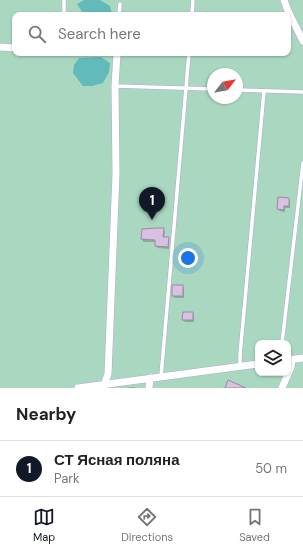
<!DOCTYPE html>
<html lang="en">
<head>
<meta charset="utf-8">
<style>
  :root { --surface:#fff; --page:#f6f6f6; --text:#222; --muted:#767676; --line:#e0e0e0; --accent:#111827 }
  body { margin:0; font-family:"DM Sans",sans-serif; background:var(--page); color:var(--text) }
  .controls { position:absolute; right:12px; bottom:12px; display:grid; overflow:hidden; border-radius:8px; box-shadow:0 1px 3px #0004 }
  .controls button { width:36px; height:36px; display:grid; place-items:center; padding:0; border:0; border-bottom:1px solid var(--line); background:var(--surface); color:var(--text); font:20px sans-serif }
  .compass { position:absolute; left:207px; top:68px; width:36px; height:36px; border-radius:50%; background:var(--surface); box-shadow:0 1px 3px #0004; rotate:59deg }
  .you { position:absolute; left:188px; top:258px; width:14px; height:14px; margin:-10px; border:3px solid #fff; border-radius:50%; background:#1a73e8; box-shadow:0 0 0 6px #1a73e833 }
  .badge { display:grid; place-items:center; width:26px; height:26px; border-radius:50%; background:var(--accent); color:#fff; font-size:13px; font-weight:700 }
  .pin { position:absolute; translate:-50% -33px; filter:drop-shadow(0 1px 2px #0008) }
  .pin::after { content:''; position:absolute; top:21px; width:14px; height:12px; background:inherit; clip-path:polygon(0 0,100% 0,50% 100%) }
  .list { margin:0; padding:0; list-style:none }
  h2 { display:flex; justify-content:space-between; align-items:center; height:52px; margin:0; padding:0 16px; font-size:17px }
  h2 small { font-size:13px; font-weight:400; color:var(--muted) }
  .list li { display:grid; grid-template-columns:26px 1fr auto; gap:12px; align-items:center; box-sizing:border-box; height:56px; padding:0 16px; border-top:1px solid var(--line) }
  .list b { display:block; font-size:15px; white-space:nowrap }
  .list p { margin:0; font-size:13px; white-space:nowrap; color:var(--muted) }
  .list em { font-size:13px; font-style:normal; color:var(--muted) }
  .icon { flex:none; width:22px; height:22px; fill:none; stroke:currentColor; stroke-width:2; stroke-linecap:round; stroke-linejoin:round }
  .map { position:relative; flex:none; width:303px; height:388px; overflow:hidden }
  .search { position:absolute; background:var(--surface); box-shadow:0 1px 3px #0004; left:12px; right:12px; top:12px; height:44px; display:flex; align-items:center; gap:10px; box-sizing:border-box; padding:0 14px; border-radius:8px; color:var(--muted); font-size:15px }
  .sheet { height:108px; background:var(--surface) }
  nav { display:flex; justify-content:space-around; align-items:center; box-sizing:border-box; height:56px; border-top:1px solid var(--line); background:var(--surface); font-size:11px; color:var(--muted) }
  nav a { display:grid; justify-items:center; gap:2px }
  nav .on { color:var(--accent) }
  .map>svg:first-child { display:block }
</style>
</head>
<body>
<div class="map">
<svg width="303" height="388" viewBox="0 0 303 388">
  <rect width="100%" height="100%" fill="#e2dbff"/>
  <!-- green -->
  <path fill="#a9d7c0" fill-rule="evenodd" d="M 0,0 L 303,0 L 303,388 L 0,388 ZM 15,15 L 288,15 L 288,53 L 15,53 ZM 213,74 L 237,74 L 237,98 L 213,98 ZM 258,343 L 288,343 L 288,373 L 258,373 Z"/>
  <!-- water -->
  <g fill="#62bbba">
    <polygon points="84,0 100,0 110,6 112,15 84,15 77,4"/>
    <polygon points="101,57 110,63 109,72 103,83 92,86 83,86 73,73 74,65 79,58"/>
  </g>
  <!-- shadow -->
  <g fill="#0003">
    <polygon points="289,199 290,201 290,208 285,208 285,212 280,211 278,209"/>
    <polygon points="163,229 165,232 164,238 168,238 169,241 169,249 157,248 156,242 143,242 142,239 143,230"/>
    <polygon points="173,286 182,286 184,288 184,298 175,298 173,296"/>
    <polygon points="192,313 194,315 194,322 185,322 183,320"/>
    <polygon points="135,387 135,388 123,388"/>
  </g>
  <!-- building -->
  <g fill="#d8c1e1" stroke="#9d88a6">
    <polygon points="278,197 289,198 289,206 284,206 284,210 277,209"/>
    <polygon points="156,228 164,228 163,237 169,237 168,247 155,246 155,240 141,239 142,229"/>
    <rect x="172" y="285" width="11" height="11"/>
    <polygon points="183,312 193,312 193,320 182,320"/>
    <polygon points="228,380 246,388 225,388"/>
  </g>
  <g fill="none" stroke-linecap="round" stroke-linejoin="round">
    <defs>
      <g id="service">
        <polyline points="64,0 64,15"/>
        <polyline points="119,15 120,4"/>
        <polyline points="192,15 193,0"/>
        <polyline points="115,86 213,89"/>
        <polyline points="237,90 303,92"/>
        <polyline points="282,343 303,163"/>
        <polyline points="240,366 240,355 264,91"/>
        <polyline points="161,377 189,53"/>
      </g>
      <g id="minor">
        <polyline points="284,0 288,11 303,41"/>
        <polyline points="0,47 15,48"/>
        <polyline points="288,360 303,358"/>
        <polyline points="78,388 258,364"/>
        <polyline points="103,388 108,374 116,174 115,86 117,54 115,53"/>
        <polyline points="149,388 150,378"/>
        <polyline points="282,388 291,367 292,360"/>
      </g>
    </defs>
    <!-- service casing -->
    <use href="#service" stroke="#b3accf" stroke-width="4.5"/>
    <!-- minor casing -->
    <use href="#minor" stroke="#b3accf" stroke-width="8"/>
    <!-- service -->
    <use href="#service" stroke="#fff" stroke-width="3.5"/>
    <!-- minor -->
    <use href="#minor" stroke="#fff" stroke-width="7"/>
  </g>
</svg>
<div class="controls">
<button><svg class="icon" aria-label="layers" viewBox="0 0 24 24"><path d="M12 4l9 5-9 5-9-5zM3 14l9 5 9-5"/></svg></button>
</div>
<svg class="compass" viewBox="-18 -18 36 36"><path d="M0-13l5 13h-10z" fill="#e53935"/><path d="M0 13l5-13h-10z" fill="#767676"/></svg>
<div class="you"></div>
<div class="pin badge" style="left:152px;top:220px">1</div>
<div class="search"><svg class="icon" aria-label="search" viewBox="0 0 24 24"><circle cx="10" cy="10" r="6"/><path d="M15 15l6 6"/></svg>Search here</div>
</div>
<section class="sheet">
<h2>Nearby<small></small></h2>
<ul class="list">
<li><span class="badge">1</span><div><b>СТ Ясная поляна</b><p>Park</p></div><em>50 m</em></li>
</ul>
</section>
<nav>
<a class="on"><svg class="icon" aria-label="map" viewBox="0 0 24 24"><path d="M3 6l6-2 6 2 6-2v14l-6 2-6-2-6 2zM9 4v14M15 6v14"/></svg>Map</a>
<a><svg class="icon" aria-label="directions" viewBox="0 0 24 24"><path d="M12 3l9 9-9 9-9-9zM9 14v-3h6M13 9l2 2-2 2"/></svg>Directions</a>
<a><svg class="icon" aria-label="saved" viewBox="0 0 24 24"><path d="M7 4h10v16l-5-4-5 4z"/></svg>Saved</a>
</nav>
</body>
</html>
